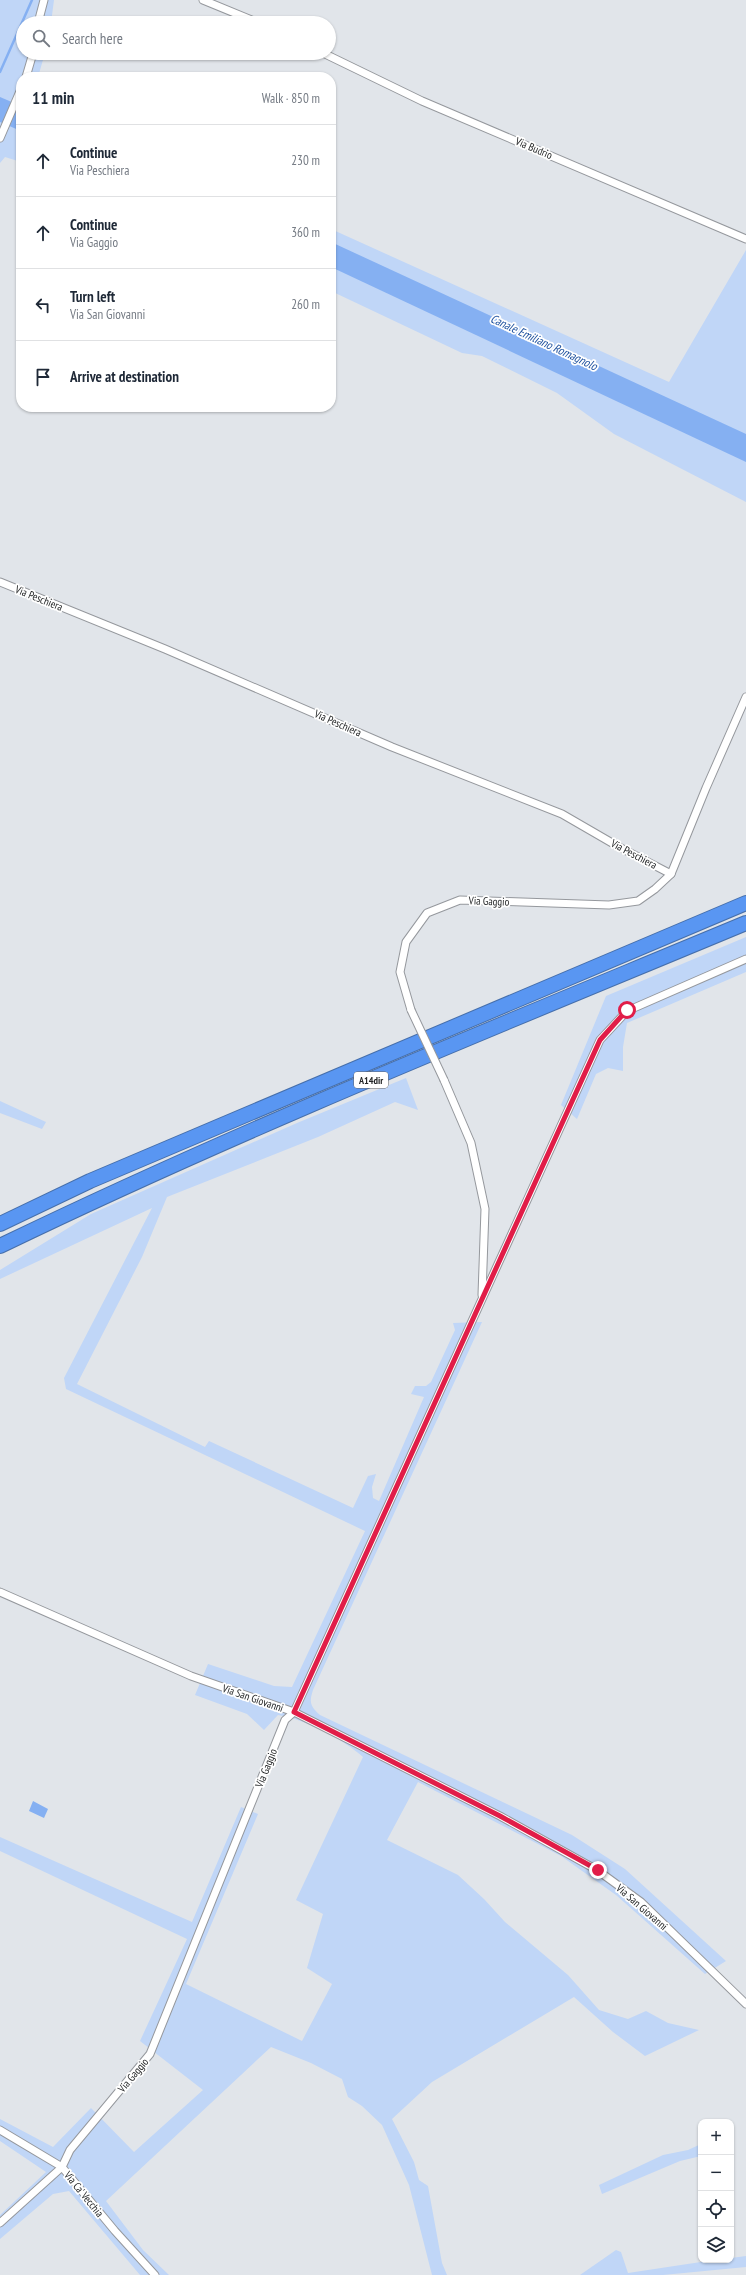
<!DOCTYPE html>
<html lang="en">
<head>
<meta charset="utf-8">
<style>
  :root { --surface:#fff; --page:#f2f2f3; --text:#1f2937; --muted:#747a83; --line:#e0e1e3 }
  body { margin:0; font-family:"PT Sans Narrow",sans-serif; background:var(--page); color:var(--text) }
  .controls { position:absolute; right:12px; bottom:12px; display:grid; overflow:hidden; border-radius:8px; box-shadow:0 1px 3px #0004 }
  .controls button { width:36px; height:36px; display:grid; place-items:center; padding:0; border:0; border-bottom:1px solid var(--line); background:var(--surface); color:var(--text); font:20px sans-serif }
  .stop { position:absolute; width:12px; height:12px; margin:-9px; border:3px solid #e11d48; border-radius:50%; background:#fff }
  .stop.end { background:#e11d48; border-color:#fff; box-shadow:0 1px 4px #0008 }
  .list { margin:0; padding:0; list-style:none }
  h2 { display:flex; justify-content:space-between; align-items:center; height:52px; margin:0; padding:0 16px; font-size:17px }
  h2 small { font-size:13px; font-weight:400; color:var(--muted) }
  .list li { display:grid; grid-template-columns:26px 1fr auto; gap:12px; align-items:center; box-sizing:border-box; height:72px; padding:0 16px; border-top:1px solid var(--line) }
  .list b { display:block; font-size:15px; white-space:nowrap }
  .list p { margin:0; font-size:13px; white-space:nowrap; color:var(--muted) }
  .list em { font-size:13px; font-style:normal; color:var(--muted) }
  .icon { flex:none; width:22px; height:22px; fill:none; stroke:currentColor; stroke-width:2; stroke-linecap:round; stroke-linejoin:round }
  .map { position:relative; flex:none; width:746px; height:2275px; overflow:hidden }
  .search { position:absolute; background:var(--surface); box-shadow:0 1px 3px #0004; left:16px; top:16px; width:320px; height:44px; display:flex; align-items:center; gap:10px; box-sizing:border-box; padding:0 14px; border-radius:22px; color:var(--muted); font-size:15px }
  .panel { position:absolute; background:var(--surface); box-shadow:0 1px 3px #0004; left:16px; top:72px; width:320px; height:340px; border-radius:16px }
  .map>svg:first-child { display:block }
</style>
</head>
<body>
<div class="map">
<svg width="746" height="2275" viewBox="0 0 746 2275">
  <rect width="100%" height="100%" fill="#e1e5ea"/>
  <!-- green -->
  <g fill="#c0d6f7">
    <polygon points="0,0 54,0 51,23 23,23 23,53 45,53 38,77 21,77 21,162 5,157 0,163"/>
    <polygon points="331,229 669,382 746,250 746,502 614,434 557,393 482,356 462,353 331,291"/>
    <polygon points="746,937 746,972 627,1023 623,1047 623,1071 608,1068 596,1074 577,1119 561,1105 606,996"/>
    <path d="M 406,1078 L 418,1110 L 395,1102 L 318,1137 L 167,1197 L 142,1257 L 77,1384 L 205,1447 L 209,1441 L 353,1508 L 368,1476 L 376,1474 L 372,1487 L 373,1498 L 379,1501 L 424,1397 L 411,1394 L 415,1386 L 426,1386 L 431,1382 L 455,1330 L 453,1323 L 482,1322 L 313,1690 C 309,1702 310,1706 320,1715 L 572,1835 L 625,1869 L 726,1961 L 705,1974 L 616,1895 L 561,1856 L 418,1782 L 387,1840 L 458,1875 L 484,1899 L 505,1922 L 568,1975 L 599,2010 L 628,2019 L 646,2011 L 668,2023 L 699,2030 L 645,2056 L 613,2032 L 574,1997 L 432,2082 L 392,2119 L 414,2162 L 419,2180 L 428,2186 L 442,2263 L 447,2275 L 432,2275 L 409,2185 L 382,2125 L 362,2106 L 348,2097 L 342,2079 L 311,2063 L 271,2047 L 106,2201 L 143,2250 L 169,2275 L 140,2275 L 69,2191 L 53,2194 L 0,2239 L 0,2215 L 46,2172 L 0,2141 L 0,2119 L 53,2147 L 91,2108 L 134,2152 L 203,2090 L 140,2041 L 187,1939 L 0,1851 L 0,1837 L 192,1922 L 241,1807 L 258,1814 L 186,1984 L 302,2041 L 332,1984 L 307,1968 L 323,1914 L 296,1900 L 363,1757 C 343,1739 305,1719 278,1715 L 264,1730 L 247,1714 L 195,1695 L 208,1664 L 274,1686 L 292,1687 L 365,1531 L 66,1389 L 64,1378 L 152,1208 L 0,1279 L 0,1270 L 91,1214 L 297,1123 Z"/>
    <polygon points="0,1101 46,1122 42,1129 0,1113"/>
    <polygon points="701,2144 701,2156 680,2161 602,2194 599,2185 663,2155 688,2150"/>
    <polygon points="616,2250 621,2252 628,2273 714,2260 731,2260 731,2258 746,2256 746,2267 663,2275 580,2275"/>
  </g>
  <!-- water -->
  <g fill="#85b0f2">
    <polygon points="0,97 21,106 21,131 0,122"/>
    <polygon points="331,242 746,434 746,462 331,267"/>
    <polygon points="33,1801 48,1809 44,1818 29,1811"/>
  </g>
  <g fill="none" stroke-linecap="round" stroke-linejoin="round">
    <!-- stream -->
    <polyline stroke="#85b0f2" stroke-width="2.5" points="0,72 32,0"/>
    <defs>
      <g id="street">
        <polyline points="203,0 259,23"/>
        <polyline points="38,23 44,0"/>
        <polyline points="323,53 422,101 746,239"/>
        <polyline points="26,77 33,53"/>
        <polyline points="0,138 21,89"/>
        <polyline points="0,582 165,649 392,747 562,814 619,847 671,874"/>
        <polyline points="411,1010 400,972 406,942 427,913 460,900 609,905 638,901 655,889 671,874 706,788 746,697"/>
        <polyline points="444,1080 471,1143 485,1209 482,1295"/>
        <polyline points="0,1592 191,1676 294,1712 500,1816 597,1870 641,1902 746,2004"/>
        <polyline points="0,2130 62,2167 115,2231 155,2275"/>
        <polyline points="0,2223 62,2167 70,2150 150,2054 285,1720 294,1712 600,1040 627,1011 746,959"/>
      </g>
      <g id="highway">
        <polyline points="0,1224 90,1181 746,903"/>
        <path d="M 0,1246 C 244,1128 496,1027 746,923"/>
      </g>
    </defs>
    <!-- street casing -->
    <use href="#street" stroke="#95989d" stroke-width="9"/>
    <!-- highway casing -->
    <use href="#highway" stroke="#466fab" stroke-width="16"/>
    <!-- street -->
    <use href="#street" stroke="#fff" stroke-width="7"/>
    <!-- highway -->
    <use href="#highway" stroke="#5996f2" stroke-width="14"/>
    <defs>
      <polyline id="street-bridge" points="411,1010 444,1080"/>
    </defs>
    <!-- street-bridge casing -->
    <use href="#street-bridge" stroke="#95989d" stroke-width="9" stroke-linecap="butt"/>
    <!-- street-bridge -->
    <use href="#street-bridge" stroke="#fff" stroke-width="7"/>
  </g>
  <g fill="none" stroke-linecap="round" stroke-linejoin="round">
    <!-- route -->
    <polyline stroke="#e11d48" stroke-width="5" points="598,1870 500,1816 294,1712 600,1040 627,1010"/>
  </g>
  <g text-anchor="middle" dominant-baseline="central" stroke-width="3.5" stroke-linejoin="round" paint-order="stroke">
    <!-- shield labels -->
    <rect fill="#fff" stroke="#666768" stroke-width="1" x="354" y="1072" width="34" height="16" rx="3"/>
    <g font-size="10" font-weight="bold" fill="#242627">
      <text x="371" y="1080">A14dir</text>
    </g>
    <!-- street labels -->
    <g font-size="11" fill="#242627" stroke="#fff">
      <text transform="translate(534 148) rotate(23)">Via Budrio</text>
      <text transform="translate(39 598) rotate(22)">Via Peschiera</text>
      <text transform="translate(338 723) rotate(24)">Via Peschiera</text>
      <text transform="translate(634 854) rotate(28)">Via Peschiera</text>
      <text transform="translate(489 901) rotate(2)">Via Gaggio</text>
      <text transform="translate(253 1698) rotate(19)">Via San Giovanni</text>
      <text transform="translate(266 1768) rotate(-68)">Via Gaggio</text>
      <text transform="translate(642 1907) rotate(41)">Via San Giovanni</text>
      <text transform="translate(133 2075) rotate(-50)">Via Gaggio</text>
      <text transform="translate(84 2194) rotate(51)">Via Ca' Vecchia</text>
    </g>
    <!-- water labels -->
    <g font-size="12" font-style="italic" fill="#1f529f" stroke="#fff">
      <text transform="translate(544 342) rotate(25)">Canale Emiliano Romagnolo</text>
    </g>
  </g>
</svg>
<div class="controls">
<button>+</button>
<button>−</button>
<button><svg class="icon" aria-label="locate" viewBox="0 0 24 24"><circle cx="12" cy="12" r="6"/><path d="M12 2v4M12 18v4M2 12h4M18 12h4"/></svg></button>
<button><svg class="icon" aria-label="layers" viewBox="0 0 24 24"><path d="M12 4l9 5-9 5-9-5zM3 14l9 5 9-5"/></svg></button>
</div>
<div class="stop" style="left:627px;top:1010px"></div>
<div class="stop end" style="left:598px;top:1870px"></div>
<div class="search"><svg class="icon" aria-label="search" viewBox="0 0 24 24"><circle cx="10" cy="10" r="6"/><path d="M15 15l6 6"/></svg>Search here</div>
<section class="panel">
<h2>11 min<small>Walk · 850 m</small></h2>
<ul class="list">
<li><svg class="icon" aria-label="ahead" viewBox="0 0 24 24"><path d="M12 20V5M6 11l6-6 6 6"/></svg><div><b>Continue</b><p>Via Peschiera</p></div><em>230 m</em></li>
<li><svg class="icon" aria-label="ahead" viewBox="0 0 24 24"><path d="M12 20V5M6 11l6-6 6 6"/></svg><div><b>Continue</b><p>Via Gaggio</p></div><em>360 m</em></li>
<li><svg class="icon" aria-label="left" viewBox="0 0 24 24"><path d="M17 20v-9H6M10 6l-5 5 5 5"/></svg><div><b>Turn left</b><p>Via San Giovanni</p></div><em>260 m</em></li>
<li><svg class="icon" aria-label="arrive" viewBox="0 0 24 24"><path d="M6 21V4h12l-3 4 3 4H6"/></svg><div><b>Arrive at destination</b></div></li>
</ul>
</section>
</div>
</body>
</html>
